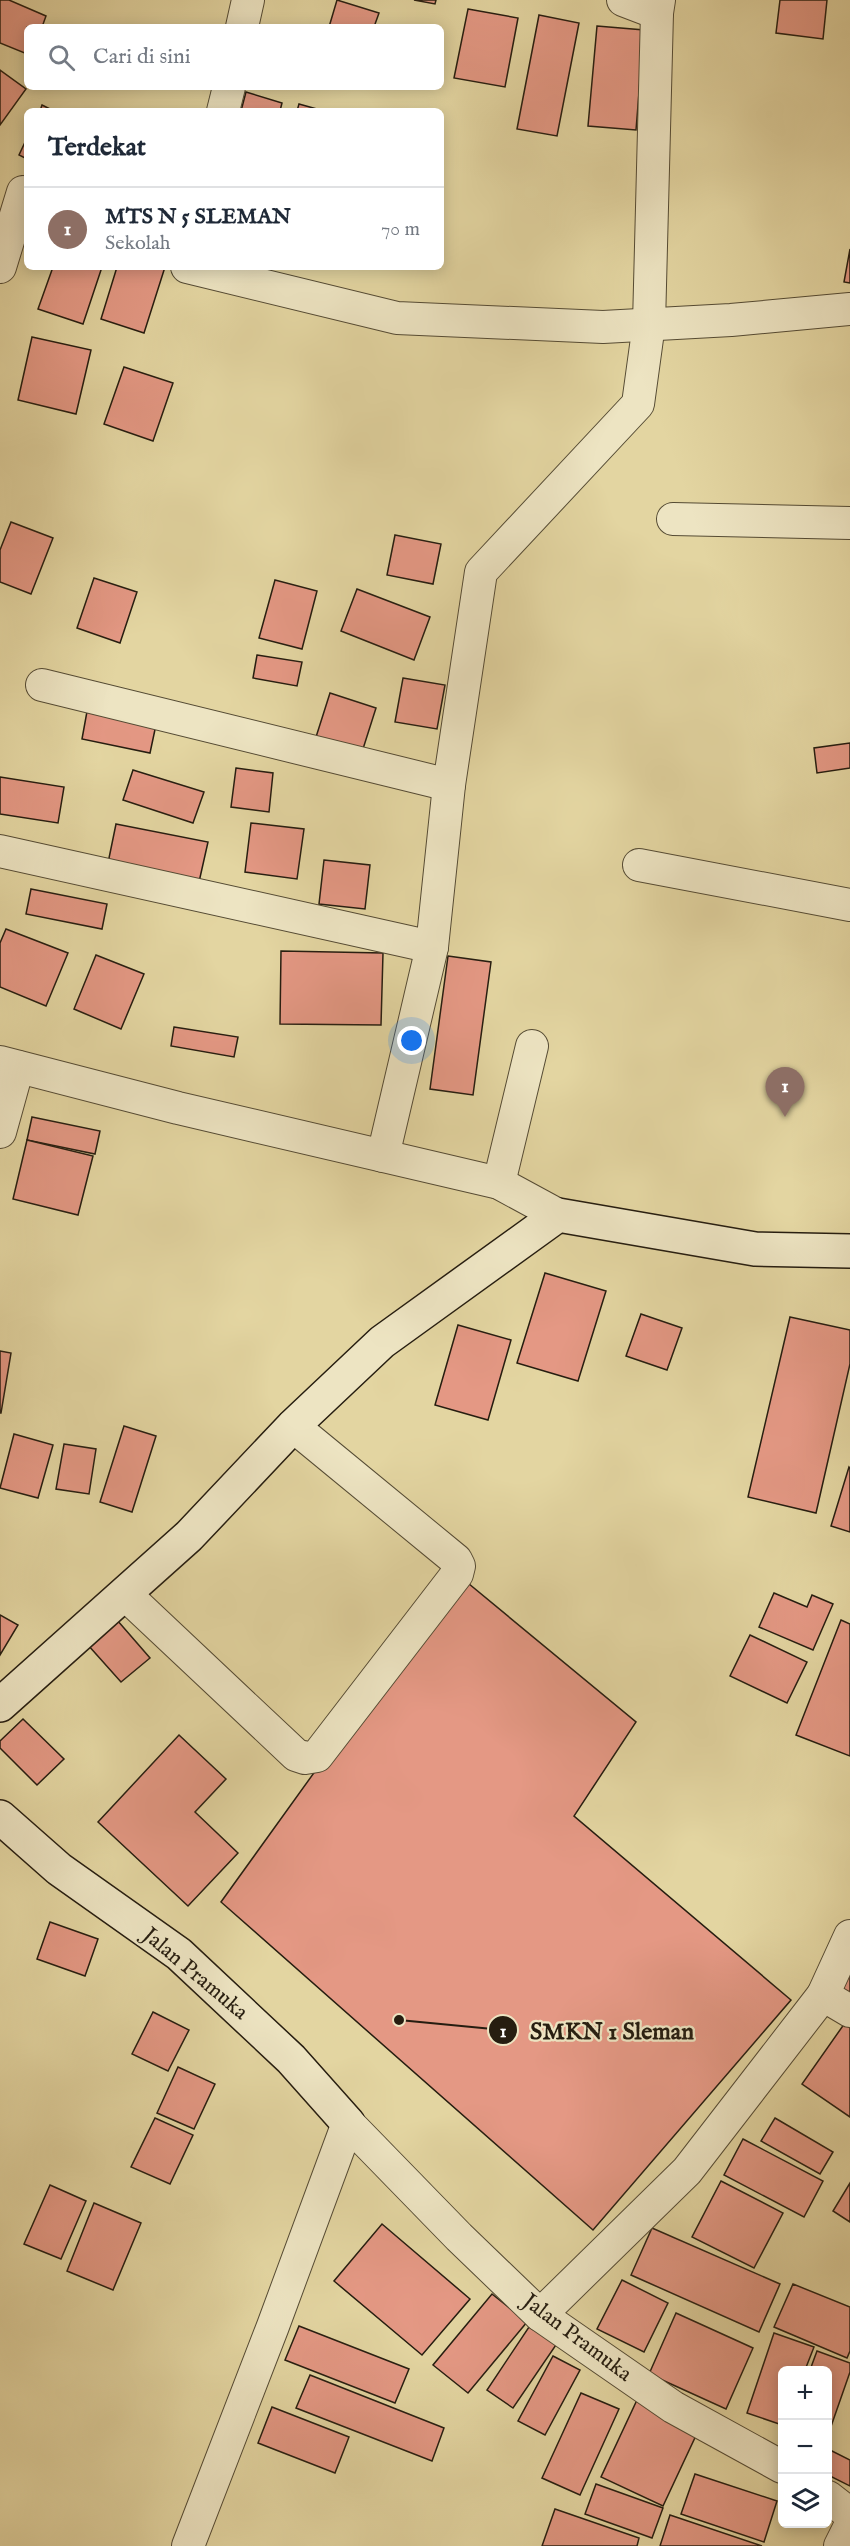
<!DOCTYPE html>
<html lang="id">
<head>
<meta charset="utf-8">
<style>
  :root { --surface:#fff; --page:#f2f2f3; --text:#1f2937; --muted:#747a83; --line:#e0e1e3; --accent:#0f766e }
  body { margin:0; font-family:"IM FELL English",serif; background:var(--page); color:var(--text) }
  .controls { position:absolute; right:18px; bottom:18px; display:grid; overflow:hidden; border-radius:9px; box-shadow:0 3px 15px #0003 }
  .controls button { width:54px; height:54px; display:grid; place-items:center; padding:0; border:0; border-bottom:2px solid var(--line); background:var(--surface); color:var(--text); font:30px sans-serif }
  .you { position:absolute; left:412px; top:1041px; width:21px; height:21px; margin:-15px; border:4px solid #fff; border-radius:50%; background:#1a73e8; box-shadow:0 0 0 9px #1a73e833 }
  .badge { display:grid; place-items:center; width:39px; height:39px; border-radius:50%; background:var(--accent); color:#fff; font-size:20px; font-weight:700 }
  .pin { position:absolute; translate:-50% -50px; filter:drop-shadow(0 2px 3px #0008) }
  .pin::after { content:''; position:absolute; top:32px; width:21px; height:18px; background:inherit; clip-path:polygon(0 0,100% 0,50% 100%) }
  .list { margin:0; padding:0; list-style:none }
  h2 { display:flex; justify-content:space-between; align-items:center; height:78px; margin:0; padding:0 24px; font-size:26px }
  h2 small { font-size:20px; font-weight:400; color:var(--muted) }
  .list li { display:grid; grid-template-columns:39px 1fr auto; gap:18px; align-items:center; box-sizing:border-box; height:84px; padding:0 24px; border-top:2px solid var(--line) }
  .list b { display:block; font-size:22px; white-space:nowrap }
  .list p { margin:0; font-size:20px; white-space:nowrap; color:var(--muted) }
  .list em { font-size:20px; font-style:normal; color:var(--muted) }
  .icon { flex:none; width:33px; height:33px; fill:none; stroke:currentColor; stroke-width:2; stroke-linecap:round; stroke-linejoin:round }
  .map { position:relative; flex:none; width:850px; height:2546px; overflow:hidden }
  .search { position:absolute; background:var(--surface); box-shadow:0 3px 15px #0003; left:24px; top:24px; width:420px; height:66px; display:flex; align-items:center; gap:15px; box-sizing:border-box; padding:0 21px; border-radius:9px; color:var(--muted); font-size:22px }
  .panel { position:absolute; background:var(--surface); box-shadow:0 3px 15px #0003; left:24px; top:108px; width:420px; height:162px; border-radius:9px }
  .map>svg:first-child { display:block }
</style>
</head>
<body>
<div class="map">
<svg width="850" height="2546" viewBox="0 0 850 2546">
  <rect width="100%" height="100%" fill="#e3d5a1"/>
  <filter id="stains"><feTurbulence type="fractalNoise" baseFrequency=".00333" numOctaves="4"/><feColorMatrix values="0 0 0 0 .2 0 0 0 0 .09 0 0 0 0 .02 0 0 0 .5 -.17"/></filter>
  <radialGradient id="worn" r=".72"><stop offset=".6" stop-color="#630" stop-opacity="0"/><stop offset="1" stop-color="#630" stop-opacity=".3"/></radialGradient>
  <!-- building -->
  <g fill="#e49884" stroke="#261d10" stroke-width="1.5">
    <polygon points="0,0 9,0 46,16 42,27 27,27 27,54 0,43"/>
    <polygon points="337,0 379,13 374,27 329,27"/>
    <polygon points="414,0 436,0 435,4"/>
    <polygon points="780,0 827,0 823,39 776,33"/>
    <polygon points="468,9 518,18 505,87 454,78"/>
    <polygon points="539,15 579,23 557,136 517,129"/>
    <polygon points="597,26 644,30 636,130 588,126"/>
    <polygon points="0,70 26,89 0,125"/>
    <polygon points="246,92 282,103 280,111 241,111"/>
    <polygon points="299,104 324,111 297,111"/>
    <polygon points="42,105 54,111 40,111"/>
    <polygon points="27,138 27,159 19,155"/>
    <polygon points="850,249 850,283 844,282"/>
    <polygon points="53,267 102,267 83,324 38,309"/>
    <polygon points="117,267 165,267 144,333 101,319"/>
    <polygon points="32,337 91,350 76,414 18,400"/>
    <polygon points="124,367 173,383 153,441 104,424"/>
    <polygon points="11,522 53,538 31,594 0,582 0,550"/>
    <polygon points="395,535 441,544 433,584 387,575"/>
    <polygon points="94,578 137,592 120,643 77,628"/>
    <polygon points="275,580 317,591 302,649 259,638"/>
    <polygon points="357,589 430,617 414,660 341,631"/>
    <polygon points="257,655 302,662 297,686 253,678"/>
    <polygon points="403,678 445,685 437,729 395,722"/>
    <polygon points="330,693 376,708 362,752 316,737"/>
    <polygon points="88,706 157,720 150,753 82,739"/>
    <polygon points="850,743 850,768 817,773 814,748"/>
    <polygon points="236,768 273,773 269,812 231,807"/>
    <polygon points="133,770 204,792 193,823 123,800"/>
    <polygon points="0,777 64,787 58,823 0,814"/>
    <polygon points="251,823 304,829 297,879 245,872"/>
    <polygon points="116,824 208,842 199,882 108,863"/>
    <polygon points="324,860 370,865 365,909 319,904"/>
    <polygon points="31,889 107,904 102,929 26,914"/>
    <polygon points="6,929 68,953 46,1006 0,987 0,943"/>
    <polygon points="281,951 383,953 381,1025 280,1024"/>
    <polygon points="96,955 144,974 121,1029 74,1009"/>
    <polygon points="448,956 491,962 473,1095 430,1089"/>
    <polygon points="174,1027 238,1037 234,1057 171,1046"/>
    <polygon points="32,1117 100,1131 95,1154 27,1140"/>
    <polygon points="27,1140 93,1156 78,1215 13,1199"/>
    <polygon points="545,1273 606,1291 578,1381 517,1363"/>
    <polygon points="641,1314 682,1328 667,1370 626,1356"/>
    <polygon points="790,1317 850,1330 850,1364 816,1513 748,1497"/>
    <polygon points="458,1325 511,1340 488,1420 435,1405"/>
    <polygon points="0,1351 11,1353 1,1413 0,1413"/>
    <polygon points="124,1426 156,1436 132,1512 100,1502"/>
    <polygon points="14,1434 53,1445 38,1498 0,1488"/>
    <polygon points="64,1444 96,1449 89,1494 56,1489"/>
    <polygon points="849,1467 850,1468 850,1532 831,1526"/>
    <polygon points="457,1574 636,1722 574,1816 791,2000 593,2230 221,1902"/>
    <polygon points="774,1593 807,1607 812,1595 833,1604 813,1650 759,1627"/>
    <polygon points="0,1615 18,1625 0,1655"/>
    <polygon points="117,1620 150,1658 121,1682 88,1645"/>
    <polygon points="841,1620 850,1624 850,1756 796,1735"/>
    <polygon points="750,1635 807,1662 787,1703 730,1676"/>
    <polygon points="23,1719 64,1759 37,1785 0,1748 0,1741"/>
    <polygon points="179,1735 226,1779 195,1812 238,1853 188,1906 98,1822"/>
    <polygon points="50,1922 98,1939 85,1976 37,1959"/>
    <polygon points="850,1954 850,1996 833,1988"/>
    <polygon points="153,2012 189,2030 168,2071 132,2054"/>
    <polygon points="847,2020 850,2022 850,2117 802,2084"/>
    <polygon points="178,2067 215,2084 194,2129 157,2113"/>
    <polygon points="155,2118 193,2135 170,2184 131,2167"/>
    <polygon points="775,2118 833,2152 820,2174 761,2141"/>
    <polygon points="743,2139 823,2181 804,2217 724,2175"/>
    <polygon points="721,2181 783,2213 754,2268 692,2237"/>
    <polygon points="850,2183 850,2222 833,2211"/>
    <polygon points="50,2185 86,2201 61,2259 24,2244"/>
    <polygon points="94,2203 141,2223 113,2290 67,2271"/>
    <polygon points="382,2224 470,2299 422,2355 334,2281"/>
    <polygon points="652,2228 780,2284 759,2332 631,2275"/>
    <polygon points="622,2280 668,2303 644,2352 597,2329"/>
    <polygon points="793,2284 850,2307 850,2351 847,2358 774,2327"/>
    <polygon points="492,2294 527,2322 468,2393 433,2365"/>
    <polygon points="676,2313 753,2348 726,2409 649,2374"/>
    <polygon points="531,2324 558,2342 513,2408 487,2390"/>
    <polygon points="299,2326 409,2369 395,2403 285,2360"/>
    <polygon points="774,2333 814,2347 805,2370 782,2370 782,2425 747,2413"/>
    <polygon points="817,2351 850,2363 850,2372 828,2435 828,2370 810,2370"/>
    <polygon points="553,2356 580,2370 545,2435 518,2421"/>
    <polygon points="310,2375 444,2428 432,2461 296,2408"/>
    <polygon points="581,2393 619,2409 580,2495 542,2478"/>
    <polygon points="637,2400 699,2429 663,2506 601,2477"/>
    <polygon points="272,2407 349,2437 335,2473 258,2443"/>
    <polygon points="828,2449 850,2460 850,2486 828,2475"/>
    <polygon points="695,2474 777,2501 764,2542 681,2514"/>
    <polygon points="596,2484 663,2508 652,2538 585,2514"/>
    <polygon points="555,2509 639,2538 637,2546 542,2546"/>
    <polygon points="670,2515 762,2546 660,2546"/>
  </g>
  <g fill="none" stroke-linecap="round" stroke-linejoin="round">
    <defs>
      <g id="street">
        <polyline points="623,0 657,13"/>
        <polyline points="242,27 248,0"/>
        <polyline points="223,111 229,87"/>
        <polyline points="0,267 23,192"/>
        <polyline points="187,267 397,318 603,327 731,320 850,309"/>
        <polyline points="673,519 850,523"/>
        <polyline points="42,685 449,785"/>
        <polyline points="0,851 432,947"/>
        <polyline points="639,865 850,905"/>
        <polyline points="0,1062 178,1108 499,1183 558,1215"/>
        <polyline points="0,1132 18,1067"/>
        <polyline points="383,1156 432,947 449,785 481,572 638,404 649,324 657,13 659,0"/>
        <polyline points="499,1183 532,1046"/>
        <polyline points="126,1595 296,1755 305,1758 317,1756 457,1574 459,1566 456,1560 293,1426"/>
        <polyline points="823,1995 850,1936"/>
        <polyline points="540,2315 687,2171 823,1995 850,2011"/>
        <polyline points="828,2497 850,2514"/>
        <polyline points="188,2546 273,2326 348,2123 459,2237 540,2315 673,2407 782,2467"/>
        <polyline points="840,2546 850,2526"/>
      </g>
      <g id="secondary">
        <polyline points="0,1705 189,1536 293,1426 382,1342 558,1215 755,1249 850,1251"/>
        <polyline points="0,1817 59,1869 179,1954 291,2059 348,2123"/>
      </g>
    </defs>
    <!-- street casing -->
    <use href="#street" stroke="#554b34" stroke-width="34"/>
    <!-- secondary casing -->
    <use href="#secondary" stroke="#261d10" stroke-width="36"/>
    <!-- street -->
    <use href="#street" stroke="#ede4c2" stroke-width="32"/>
    <!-- secondary -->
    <use href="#secondary" stroke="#ede4c2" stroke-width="33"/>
  </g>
  <g text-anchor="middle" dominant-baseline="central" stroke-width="4.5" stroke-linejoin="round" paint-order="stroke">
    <!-- street labels -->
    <g font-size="22" fill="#261d10" stroke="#ede4c2">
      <text transform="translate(195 1974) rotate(40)">Jalan Pramuka</text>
      <text transform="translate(577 2338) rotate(37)">Jalan Pramuka</text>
    </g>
  </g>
  <!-- callouts -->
  <path fill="none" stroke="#261d10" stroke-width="2" d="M399 2020L503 2030"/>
  <g fill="#261d10" stroke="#ede4c2" stroke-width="2">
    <circle cx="399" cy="2020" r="6"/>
    <circle cx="503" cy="2030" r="15"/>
  </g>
  <g font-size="18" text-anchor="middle" font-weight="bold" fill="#fff">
    <text x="503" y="2037">1</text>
  </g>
  <g font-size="24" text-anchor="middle" font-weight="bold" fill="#261d10" stroke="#ede4c2" stroke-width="4.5" stroke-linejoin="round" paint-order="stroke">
    <text x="612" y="2039">SMKN 1 Sleman</text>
  </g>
  <rect width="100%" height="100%" filter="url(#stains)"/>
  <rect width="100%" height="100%" fill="url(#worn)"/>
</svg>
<div class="controls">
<button>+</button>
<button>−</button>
<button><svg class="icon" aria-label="layers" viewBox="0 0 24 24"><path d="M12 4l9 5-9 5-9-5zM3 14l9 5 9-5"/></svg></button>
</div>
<div class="you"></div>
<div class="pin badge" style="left:785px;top:1117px;background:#8d6e63">1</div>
<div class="search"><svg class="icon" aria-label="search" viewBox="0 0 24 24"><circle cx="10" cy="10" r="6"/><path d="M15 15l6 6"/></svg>Cari di sini</div>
<section class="panel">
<h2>Terdekat<small></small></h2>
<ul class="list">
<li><span class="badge" style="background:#8d6e63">1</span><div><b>MTS N 5 SLEMAN</b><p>Sekolah</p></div><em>70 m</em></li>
</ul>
</section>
</div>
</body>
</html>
